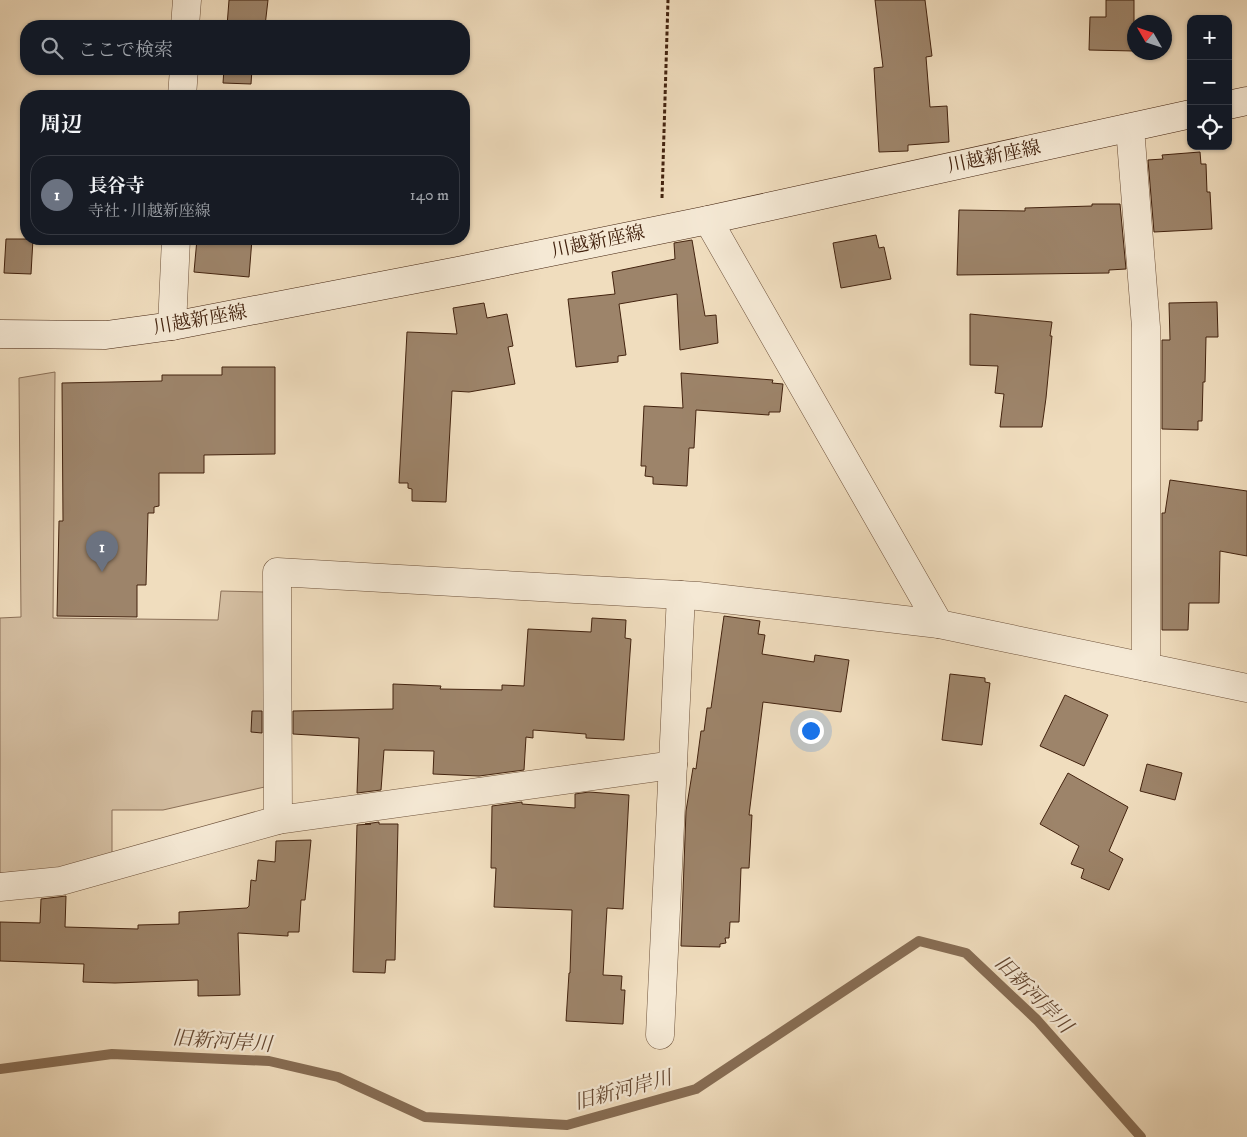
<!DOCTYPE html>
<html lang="ja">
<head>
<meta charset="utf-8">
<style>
  :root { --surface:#171b24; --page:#242831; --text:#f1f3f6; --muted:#9ea1a6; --line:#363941; --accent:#d93025 }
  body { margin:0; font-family:"IM FELL DW Pica","Noto Serif JP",serif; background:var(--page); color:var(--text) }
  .controls { position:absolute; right:15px; top:15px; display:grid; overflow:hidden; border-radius:10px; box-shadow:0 1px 4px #0004 }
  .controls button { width:45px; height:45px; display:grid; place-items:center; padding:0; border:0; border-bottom:1px solid var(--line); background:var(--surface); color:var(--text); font:25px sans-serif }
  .compass { position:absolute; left:1127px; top:15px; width:45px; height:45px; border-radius:50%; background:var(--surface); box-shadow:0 1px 4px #0004; rotate:309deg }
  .you { position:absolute; left:810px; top:730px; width:18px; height:18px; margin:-12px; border:4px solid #fff; border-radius:50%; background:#1a73e8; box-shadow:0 0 0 8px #1a73e833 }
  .badge { display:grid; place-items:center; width:32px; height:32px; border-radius:50%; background:var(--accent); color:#fff; font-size:16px; font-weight:700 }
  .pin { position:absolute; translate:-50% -41px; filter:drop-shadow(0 1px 2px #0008) }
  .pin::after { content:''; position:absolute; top:26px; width:18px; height:15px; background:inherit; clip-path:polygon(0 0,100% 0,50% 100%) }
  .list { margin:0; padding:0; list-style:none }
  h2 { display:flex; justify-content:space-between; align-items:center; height:65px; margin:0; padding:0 20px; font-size:21px }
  h2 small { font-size:16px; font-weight:400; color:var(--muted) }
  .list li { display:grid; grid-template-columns:32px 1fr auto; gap:15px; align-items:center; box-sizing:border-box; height:80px; margin:0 10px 10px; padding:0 10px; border:1px solid var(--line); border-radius:20px }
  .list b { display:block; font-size:19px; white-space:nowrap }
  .list p { margin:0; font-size:16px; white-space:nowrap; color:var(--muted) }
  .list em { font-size:16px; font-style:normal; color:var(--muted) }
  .icon { flex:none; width:28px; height:28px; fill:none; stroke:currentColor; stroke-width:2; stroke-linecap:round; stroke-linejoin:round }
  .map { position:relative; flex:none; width:1247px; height:1137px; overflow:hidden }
  .search { position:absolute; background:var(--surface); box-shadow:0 1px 4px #0004; left:20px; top:20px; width:450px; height:55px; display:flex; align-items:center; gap:12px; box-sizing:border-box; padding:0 18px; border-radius:20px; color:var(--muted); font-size:19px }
  .panel { position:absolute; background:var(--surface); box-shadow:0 1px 4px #0004; left:20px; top:90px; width:450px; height:155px; border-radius:20px }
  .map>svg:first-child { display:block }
</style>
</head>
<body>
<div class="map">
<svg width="1247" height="1137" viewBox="0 0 1247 1137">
  <rect width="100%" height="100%" fill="#f0ddbe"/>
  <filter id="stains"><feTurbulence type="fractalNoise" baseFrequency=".004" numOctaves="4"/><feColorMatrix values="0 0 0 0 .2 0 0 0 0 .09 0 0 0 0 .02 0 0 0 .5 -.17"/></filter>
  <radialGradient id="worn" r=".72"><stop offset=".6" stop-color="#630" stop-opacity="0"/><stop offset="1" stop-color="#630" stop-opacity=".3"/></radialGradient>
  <!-- green -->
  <polygon fill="#d3bda0" stroke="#8b7058" points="55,372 53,618 218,620 221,591 264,592 269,786 163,810 112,810 112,854 57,869 0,873 0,618 21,617 19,378"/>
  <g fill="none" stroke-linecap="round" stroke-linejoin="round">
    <!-- stream -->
    <polyline stroke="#876d54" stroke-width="10" points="0,1069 112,1054 269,1061 338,1077 425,1117 567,1125 696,1089 919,941 966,953 1037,1020 1141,1137"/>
  </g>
  <!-- building -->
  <g fill="#9d846a" stroke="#43230f">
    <polygon points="229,0 268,0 265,26 227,26"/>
    <polygon points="875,0 925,0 932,56 926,57 930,107 947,106 949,142 908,145 908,151 879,152 874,68 883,67"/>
    <polygon points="1106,0 1134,0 1134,51 1089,50 1090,17 1106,17"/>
    <polygon points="224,69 252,69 251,84 223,83"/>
    <polygon points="1200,152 1201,164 1206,164 1207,192 1210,192 1212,229 1154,232 1148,160 1163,159 1162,155"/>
    <polygon points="1092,204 1120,204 1126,269 1109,270 1109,273 957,275 959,210 1025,211 1025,208 1092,206"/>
    <polygon points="876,235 879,248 884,247 891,279 841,288 833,243"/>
    <polygon points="6,239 33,239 31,274 4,273"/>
    <polygon points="197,239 252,239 249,277 194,272"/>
    <polygon points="692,240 705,316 716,315 718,343 680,350 677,294 619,304 626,355 618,356 618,362 576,367 568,299 615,294 612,272 675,259 674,243"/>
    <polygon points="1217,302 1218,337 1206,337 1205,382 1203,382 1202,421 1198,421 1198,430 1162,429 1162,340 1170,340 1169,303"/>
    <polygon points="484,303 487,318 507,314 513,346 508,347 515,384 469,392 452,391 446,502 412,501 412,489 408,488 408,483 399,483 407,332 457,334 453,308"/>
    <polygon points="970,314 1052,322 1050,336 1052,336 1046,398 1042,427 1000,427 1004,394 995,393 998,366 970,365"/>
    <polygon points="222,367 275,367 275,454 204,455 204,473 159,473 159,506 154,507 154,513 148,513 146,585 137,585 137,617 57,616 59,521 63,521 62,383 162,381 162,375 222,375"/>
    <polygon points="681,373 773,380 772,383 783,384 780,412 769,412 769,415 696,410 694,448 689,448 687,486 653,484 653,477 645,476 646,466 641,466 644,406 683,408"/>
    <polygon points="1170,480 1247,491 1247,556 1220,551 1219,603 1189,603 1188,630 1162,630 1162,513 1165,513"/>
    <polygon points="724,616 760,621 758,634 765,635 762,654 814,662 815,655 849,660 841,712 763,702 749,815 752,815 749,868 741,868 739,922 730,922 729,938 725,938 726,943 720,944 720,947 681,946 686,811 693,768 696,769 701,731 704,731 707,708 711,708"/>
    <polygon points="592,618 626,620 625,638 631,639 624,740 586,738 586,734 533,730 533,738 526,737 524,770 479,776 433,774 434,751 384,750 381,790 357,793 359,738 293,734 293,711 393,709 393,684 441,686 440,689 502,690 502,685 524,686 528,629 591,632"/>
    <polygon points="950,674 985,678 985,682 990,683 982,745 942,740"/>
    <polygon points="1065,695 1108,715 1084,766 1040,746"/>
    <polygon points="252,711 262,711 262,733 251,732"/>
    <polygon points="1147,764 1182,773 1175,800 1140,791"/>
    <polygon points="1068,773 1128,807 1109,851 1123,859 1109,890 1081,878 1084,869 1071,864 1079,846 1040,824"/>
    <polygon points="589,792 629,795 623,909 607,908 603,975 622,976 621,990 625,990 623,1024 566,1021 569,973 570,973 572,910 494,907 496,868 491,868 492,806 522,802 522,804 575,808 575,794"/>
    <polygon points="379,822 379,824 398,824 395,960 386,960 385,973 353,972 357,825 371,824 365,824"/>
    <polygon points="311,840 305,900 301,900 299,932 288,932 288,936 238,933 240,995 198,996 198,980 115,983 83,982 84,964 0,961 0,922 40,923 41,899 66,896 65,927 138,929 138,925 179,924 179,912 247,908 249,906 251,880 256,881 258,860 275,862 276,841"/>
  </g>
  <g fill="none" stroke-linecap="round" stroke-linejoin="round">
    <defs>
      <g id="minor">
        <polyline points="185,26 187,0"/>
        <polyline points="182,96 184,69"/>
        <polyline points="1130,128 1146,327 1146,667"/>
        <polyline points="708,220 939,624"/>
        <polyline points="172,326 176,239"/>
        <polyline points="278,820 277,572 698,596 939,624 1247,688"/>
        <polyline points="0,887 61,881 278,820 673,765"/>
        <polyline points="660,1035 681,595"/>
      </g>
      <g id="secondary">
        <polyline points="1228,105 1247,101"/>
        <polyline points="0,334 106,335 172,326 458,271 708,220 1191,114"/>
      </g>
    </defs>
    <!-- minor casing -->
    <use href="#minor" stroke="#6e523b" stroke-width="29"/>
    <!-- secondary casing -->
    <use href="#secondary" stroke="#43230f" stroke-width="29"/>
    <!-- path -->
    <polyline stroke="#43230f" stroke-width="3" stroke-dasharray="4 2.5" stroke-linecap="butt" points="662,198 668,0"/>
    <!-- minor -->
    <use href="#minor" stroke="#f5e9d5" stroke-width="28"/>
    <!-- secondary -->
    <use href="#secondary" stroke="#f5e9d5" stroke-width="28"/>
  </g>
  <g text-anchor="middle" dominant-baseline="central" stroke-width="4.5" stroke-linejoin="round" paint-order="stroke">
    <!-- street labels -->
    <g font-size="19" fill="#43230f" stroke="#f5e9d5">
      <text transform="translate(994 157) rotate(-12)">川越新座線</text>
      <text transform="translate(598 242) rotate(-12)">川越新座線</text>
      <text transform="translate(200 320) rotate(-10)">川越新座線</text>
    </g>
    <!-- water labels -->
    <g font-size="20" font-style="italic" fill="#654832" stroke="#f5e9d5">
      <text transform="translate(1033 995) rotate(45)">旧新河岸川</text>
      <text transform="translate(222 1042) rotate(4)">旧新河岸川</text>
      <text transform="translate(623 1091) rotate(-15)">旧新河岸川</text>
    </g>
  </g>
  <rect width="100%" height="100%" filter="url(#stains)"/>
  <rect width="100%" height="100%" fill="url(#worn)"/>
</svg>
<div class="controls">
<button>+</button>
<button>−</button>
<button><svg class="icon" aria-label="locate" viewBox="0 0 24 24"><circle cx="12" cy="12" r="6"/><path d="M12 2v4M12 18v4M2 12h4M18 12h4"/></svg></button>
</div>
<svg class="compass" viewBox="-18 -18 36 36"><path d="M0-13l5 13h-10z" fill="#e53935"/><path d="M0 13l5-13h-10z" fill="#9ea1a6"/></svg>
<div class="you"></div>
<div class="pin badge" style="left:102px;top:572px;background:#6b7280">1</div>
<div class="search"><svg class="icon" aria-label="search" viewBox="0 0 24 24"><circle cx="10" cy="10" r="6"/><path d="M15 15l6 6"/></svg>ここで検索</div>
<section class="panel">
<h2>周辺<small></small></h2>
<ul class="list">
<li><span class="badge" style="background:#6b7280">1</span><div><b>長谷寺</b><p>寺社 · 川越新座線</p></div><em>140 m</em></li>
</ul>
</section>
</div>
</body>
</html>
